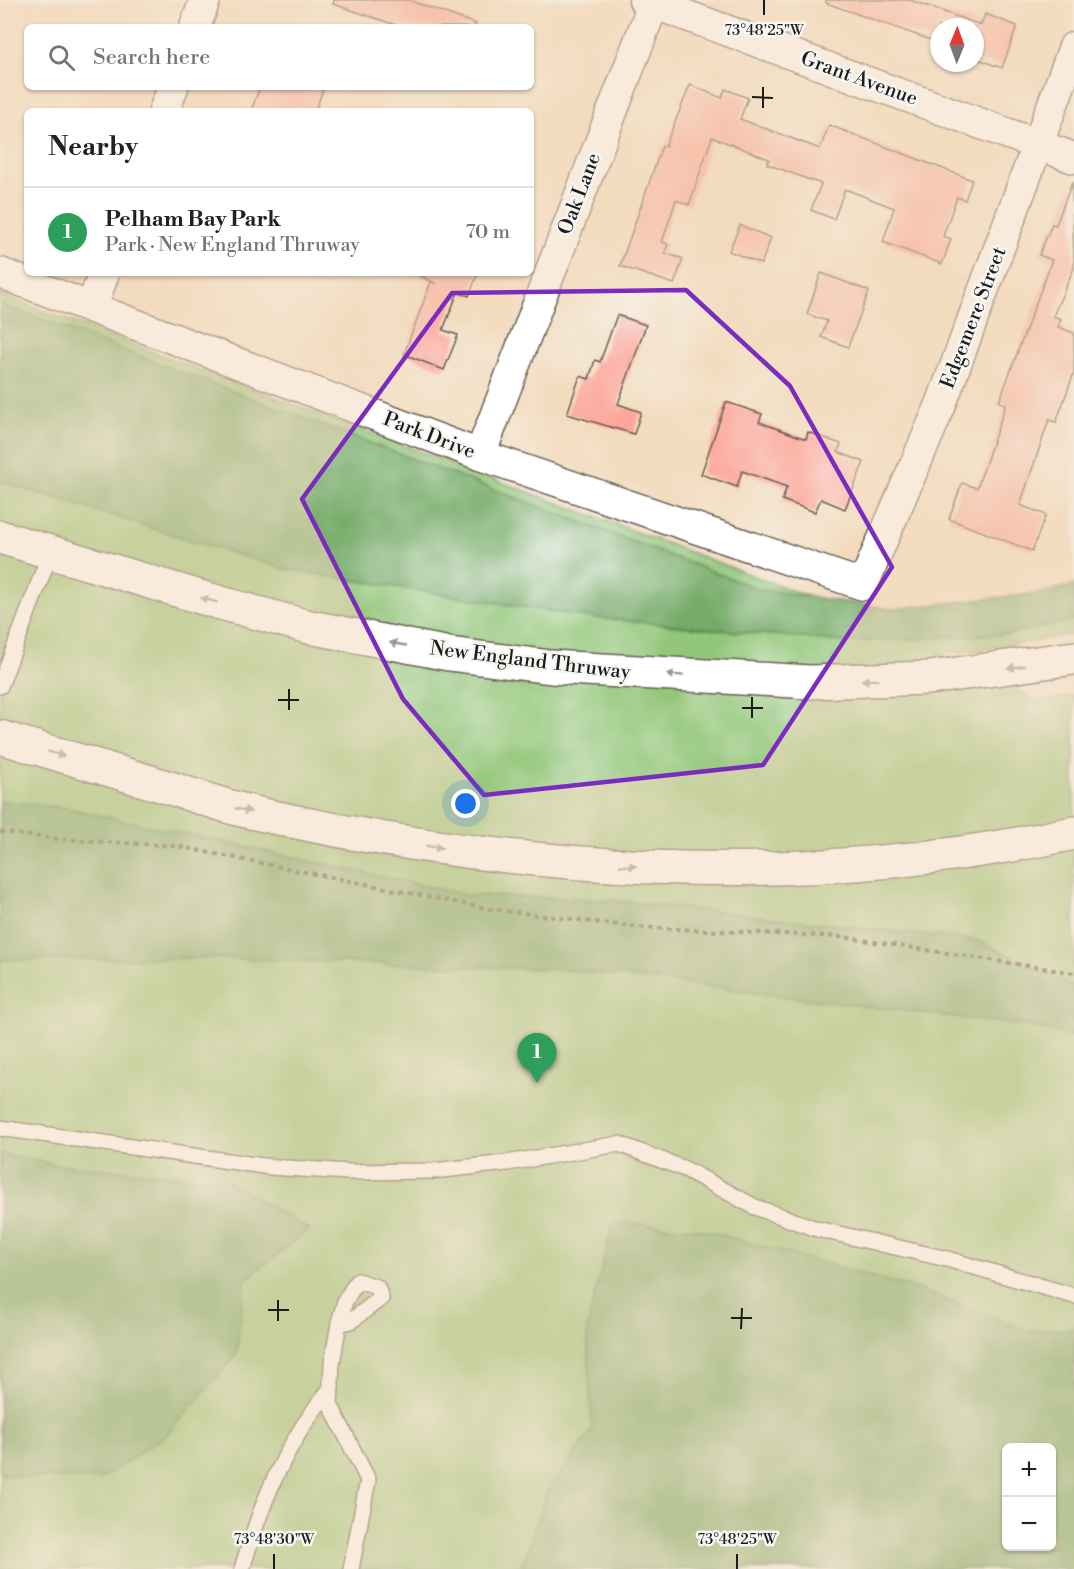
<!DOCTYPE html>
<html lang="en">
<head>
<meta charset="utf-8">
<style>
  :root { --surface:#fff; --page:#f6f6f6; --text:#202124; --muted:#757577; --line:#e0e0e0; --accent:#0b8043 }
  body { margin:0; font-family:"Libre Bodoni",serif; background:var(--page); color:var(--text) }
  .controls { position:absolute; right:18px; bottom:18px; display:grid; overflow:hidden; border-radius:9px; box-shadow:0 2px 4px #0004 }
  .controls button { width:54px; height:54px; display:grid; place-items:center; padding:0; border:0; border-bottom:2px solid var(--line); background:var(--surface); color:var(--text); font:30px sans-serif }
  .compass { position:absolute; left:930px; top:18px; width:54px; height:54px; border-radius:50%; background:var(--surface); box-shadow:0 2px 4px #0004; rotate:1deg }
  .you { position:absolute; left:466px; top:804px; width:21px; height:21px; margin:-15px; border:4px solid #fff; border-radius:50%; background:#1a73e8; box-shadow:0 0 0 9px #1a73e833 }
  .badge { display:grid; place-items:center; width:39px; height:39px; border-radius:50%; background:var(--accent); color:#fff; font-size:20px; font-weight:700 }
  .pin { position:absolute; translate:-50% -50px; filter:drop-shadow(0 2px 3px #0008) }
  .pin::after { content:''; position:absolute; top:32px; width:21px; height:18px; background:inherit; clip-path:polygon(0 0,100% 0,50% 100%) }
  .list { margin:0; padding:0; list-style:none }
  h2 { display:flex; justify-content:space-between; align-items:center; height:78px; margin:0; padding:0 24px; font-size:26px }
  h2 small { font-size:20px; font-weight:400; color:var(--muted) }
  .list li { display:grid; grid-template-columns:39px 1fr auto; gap:18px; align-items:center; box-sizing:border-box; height:90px; padding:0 24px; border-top:2px solid var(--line) }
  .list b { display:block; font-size:22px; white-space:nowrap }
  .list p { margin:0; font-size:20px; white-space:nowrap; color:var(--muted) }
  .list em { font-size:20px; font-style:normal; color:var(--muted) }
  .icon { flex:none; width:33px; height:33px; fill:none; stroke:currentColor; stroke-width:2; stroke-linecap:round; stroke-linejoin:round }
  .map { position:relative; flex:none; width:1074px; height:1569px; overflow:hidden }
  .search { position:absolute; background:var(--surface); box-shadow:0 2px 4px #0004; left:24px; top:24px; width:510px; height:66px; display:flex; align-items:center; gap:15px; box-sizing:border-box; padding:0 21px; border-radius:9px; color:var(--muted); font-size:22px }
  .panel { position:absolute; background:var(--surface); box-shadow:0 2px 4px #0004; left:24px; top:108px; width:510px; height:168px; border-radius:9px }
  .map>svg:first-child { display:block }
</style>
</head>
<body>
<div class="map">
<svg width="1074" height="1569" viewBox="0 0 1074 1569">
  <rect width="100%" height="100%" fill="#f6f6f2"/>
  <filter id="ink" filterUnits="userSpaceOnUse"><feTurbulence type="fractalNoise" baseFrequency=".0167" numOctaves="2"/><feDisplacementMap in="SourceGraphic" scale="12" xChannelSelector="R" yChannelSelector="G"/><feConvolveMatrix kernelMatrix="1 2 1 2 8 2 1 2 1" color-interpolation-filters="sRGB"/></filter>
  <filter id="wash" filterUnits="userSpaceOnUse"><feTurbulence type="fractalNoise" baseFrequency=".008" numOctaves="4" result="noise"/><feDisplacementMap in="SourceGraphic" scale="24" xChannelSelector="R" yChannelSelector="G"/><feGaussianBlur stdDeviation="1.35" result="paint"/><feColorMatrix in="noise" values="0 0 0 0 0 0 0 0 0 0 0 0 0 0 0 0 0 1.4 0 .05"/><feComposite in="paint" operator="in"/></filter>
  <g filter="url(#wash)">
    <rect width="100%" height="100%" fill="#f3dbbd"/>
    <!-- green -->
    <path fill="#92c678" stroke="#57714a" stroke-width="1.5" fill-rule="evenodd" d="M 0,295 L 853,613 L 1007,634 L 1074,620 L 1074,634 L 972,651 L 938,653 L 1040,702 L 1074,696 L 1074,1569 L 0,1569 ZM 1006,1448 L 1052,1448 L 1052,1546 L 1006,1546 Z"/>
    <!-- forest -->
    <g fill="#75ab68" stroke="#486442" stroke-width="1.5" fill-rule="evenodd">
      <polygon points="0,304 759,589 891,609 1039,593 1074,585 1074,620 1007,634 844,642 587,617 284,569 0,481"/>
      <polygon points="0,801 67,808 466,895 611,900 979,941 1074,987 1074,1037 1027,1026 570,970 224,958 0,960"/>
      <polygon points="0,1153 52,1164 226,1180 309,1229 245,1280 236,1355 166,1435 101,1479 23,1477 0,1474"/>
      <path d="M 613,1222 L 700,1229 L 921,1290 L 1026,1330 L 1074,1329 L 1074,1569 L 521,1569 L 547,1492 L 592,1430 L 587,1328 ZM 1006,1448 L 1052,1448 L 1052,1546 L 1006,1546 Z"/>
    </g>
    <g id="blocks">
      <!-- building -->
      <g fill="#fda699">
        <polygon points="334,0 408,0 476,24 475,27 402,27 333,4"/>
        <polygon points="826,0 910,0 981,25 985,14 1017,26 1002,68 975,58 975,27 939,27 939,43 826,3"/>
        <polygon points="690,85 722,98 725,89 748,98 740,119 820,149 829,125 972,180 965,200 957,197 943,236 951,239 942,264 883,242 894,208 845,189 834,219 811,210 821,184 767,164 769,159 712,137 689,205 676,200 662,242 668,244 665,253 683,259 674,284 620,266 662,146 665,147"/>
        <polygon points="260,87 324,87 315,111 251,111"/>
        <polygon points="1072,182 1074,268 1053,316 1061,319 1058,327 1074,333 1074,373 1056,422 1049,420 1020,505 1046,515 1032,551 949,519 962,483 977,488 1006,404 999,402 1052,260 1039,255 1052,224 1056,225"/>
        <polygon points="740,225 771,238 761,264 729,251"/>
        <polygon points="414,273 478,273 469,296 458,292 443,330 458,335 444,370 404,354 431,282 437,284"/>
        <polygon points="821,273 869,291 848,347 821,337 827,321 807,314"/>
        <polygon points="617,315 646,325 618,404 641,412 634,434 567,414 580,376 589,379 595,360 600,362"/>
        <polygon points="726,402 762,414 759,422 806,439 808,432 841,444 838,452 864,462 845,509 821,499 815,512 782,500 787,487 742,471 737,487 701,474"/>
      </g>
    </g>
  </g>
  <g filter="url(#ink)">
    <use href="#blocks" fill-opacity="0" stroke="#675f54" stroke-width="1.5"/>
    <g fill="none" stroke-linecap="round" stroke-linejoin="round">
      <defs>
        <g id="lane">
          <polyline points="0,686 51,551"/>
          <polyline points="0,1128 270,1167 349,1172 433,1171 507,1163 619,1144 685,1169 755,1207 817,1229 947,1259 1074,1296"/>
          <polyline points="339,1323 351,1321 381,1298 377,1287 357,1281 345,1301 339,1323 332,1363 330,1404 368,1480 351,1569"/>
          <path d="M 242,1569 C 262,1501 285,1443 331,1388"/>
        </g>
        <g id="street">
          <polyline points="644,0 1074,158"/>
          <polyline points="195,27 205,0"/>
          <polyline points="164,111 173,87"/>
          <polyline points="0,273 480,455 863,585 940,407 1074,47"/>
          <polyline points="92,306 104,273"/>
          <polyline points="480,455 655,0"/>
        </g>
        <g id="highway">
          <polyline points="0,537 210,600 305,626 449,654 551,667 810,682 929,678 1074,658"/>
          <path d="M 0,737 C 49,752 98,766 147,781 C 179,790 210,802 242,810 C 511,873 801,892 1074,833"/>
        </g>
      </defs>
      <!-- lane casing -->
      <use href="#lane" stroke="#675f54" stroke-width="18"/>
      <!-- street casing -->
      <use href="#street" stroke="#675f54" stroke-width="33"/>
      <!-- highway casing -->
      <use href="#highway" stroke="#675f54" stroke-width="36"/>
      <!-- path -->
      <polyline stroke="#675f54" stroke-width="4" stroke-dasharray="4.5 4.5" stroke-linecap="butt" points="0,832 59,839 176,846 489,909 635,927 843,937 1074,973"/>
      <!-- lane -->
      <use href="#lane" stroke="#fff" stroke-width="15"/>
      <!-- street -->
      <use href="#street" stroke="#fff" stroke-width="30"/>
      <!-- highway -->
      <use href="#highway" stroke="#fff" stroke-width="33"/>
    </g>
    <!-- one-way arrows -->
    <defs><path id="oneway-solid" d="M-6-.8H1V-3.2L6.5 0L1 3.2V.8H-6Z" transform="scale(1.5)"/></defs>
    <g fill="#999">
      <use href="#oneway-solid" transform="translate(209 600) rotate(-164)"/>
      <use href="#oneway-solid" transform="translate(398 644) rotate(-169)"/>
      <use href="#oneway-solid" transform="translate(1016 667) rotate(172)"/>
      <use href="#oneway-solid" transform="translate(675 675) rotate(-177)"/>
      <use href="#oneway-solid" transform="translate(870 680) rotate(178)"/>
      <use href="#oneway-solid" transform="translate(56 754) rotate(17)"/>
      <use href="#oneway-solid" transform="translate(243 810) rotate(14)"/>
      <use href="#oneway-solid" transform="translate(434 847) rotate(8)"/>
      <use href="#oneway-solid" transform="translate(628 866) rotate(2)"/>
    </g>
  </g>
  <!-- marked area -->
  <path d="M0 0H1074V1569H0ZM 686,290 L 790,386 L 892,567 L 763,765 L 484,795 L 403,699 L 302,499 L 452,293 Z" fill="#f3dbbd" fill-opacity=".55" fill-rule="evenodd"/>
  <path fill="none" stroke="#7b2cbf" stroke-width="4.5" stroke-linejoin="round" d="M 686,290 L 790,386 L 892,567 L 763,765 L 484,795 L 403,699 L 302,499 L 452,293 Z"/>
  <!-- ticks -->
  <path fill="none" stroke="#1c1c1c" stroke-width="2" d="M 764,15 L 764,0M 752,97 L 773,98M 763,108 L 763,87M 278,700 L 299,700M 742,708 L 763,708M 289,710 L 289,689M 752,718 L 752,697M 268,1310 L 289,1310M 731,1318 L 752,1318M 278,1321 L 278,1300M 741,1329 L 742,1308M 274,1569 L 274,1554M 737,1569 L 737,1554"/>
  <g text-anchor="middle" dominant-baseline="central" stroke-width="5" stroke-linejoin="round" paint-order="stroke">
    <!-- street labels -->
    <g font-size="20" fill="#1c1c1c" stroke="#f6f6f2">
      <text transform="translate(859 79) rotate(20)">Grant Avenue</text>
      <text transform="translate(580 194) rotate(-69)">Oak Lane</text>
      <text transform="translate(974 318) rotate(-69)">Edgemere Street</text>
      <text transform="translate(429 436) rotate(21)">Park Drive</text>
      <text transform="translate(530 661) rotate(7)">New England Thruway</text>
    </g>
  </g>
  <g font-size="15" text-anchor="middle" fill="#1c1c1c" stroke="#f6f6f2" stroke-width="5" stroke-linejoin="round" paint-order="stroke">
    <text x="764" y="35">73°48'25"W</text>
    <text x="274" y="1544">73°48'30"W</text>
    <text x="737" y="1544">73°48'25"W</text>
  </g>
</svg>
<div class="controls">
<button>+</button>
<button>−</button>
</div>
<svg class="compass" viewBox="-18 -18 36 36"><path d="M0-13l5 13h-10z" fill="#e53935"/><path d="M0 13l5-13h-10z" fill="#757577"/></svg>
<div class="you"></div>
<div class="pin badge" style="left:537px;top:1083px;background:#2e9e5b">1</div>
<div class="search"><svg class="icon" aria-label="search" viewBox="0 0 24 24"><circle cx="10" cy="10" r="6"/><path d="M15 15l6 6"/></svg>Search here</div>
<section class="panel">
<h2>Nearby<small></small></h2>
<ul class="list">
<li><span class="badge" style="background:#2e9e5b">1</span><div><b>Pelham Bay Park</b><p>Park · New England Thruway</p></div><em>70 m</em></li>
</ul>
</section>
</div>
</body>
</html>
